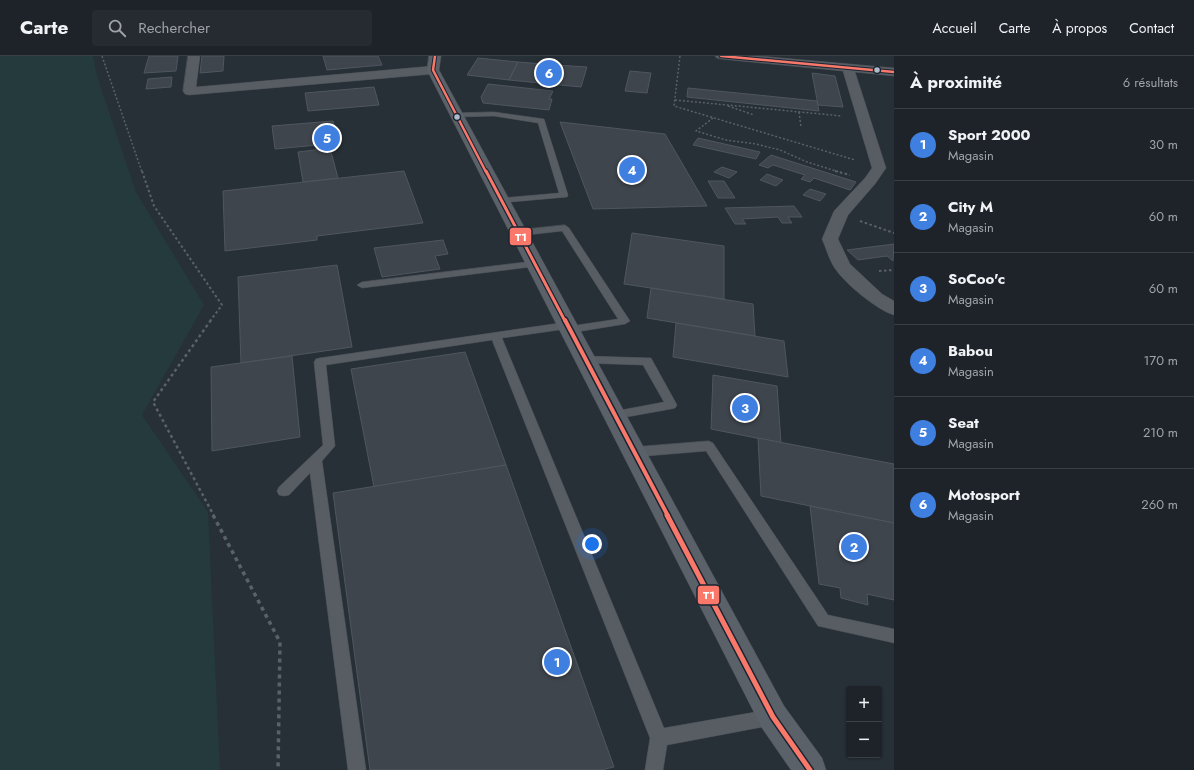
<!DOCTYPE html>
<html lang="fr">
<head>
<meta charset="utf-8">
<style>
  :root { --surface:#1d2329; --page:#252b31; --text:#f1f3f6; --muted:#a0a4a8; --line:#3b4046; --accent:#bca0f2 }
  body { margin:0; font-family:Jost,sans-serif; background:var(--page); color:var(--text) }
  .controls { position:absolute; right:12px; bottom:12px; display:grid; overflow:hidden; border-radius:4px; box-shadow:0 1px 3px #0004 }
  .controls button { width:36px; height:36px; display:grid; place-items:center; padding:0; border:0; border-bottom:1px solid var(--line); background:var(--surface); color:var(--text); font:20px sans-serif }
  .you { position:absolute; left:592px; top:488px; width:14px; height:14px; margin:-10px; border:3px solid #fff; border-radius:50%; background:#1a73e8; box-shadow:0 0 0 6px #1a73e833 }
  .badge { display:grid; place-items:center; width:26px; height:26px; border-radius:50%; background:var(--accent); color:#fff; font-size:13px; font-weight:700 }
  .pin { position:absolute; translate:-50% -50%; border:2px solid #fff; box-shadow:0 1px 4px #0006 }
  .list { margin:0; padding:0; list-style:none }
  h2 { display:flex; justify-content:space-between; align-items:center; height:52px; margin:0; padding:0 16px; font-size:17px }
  h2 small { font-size:13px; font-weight:400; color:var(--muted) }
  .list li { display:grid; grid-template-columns:26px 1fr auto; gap:12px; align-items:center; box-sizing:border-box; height:72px; padding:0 16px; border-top:1px solid var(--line) }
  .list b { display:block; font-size:15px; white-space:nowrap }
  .list p { margin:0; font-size:13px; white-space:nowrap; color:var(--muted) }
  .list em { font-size:13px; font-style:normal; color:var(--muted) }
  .icon { flex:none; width:22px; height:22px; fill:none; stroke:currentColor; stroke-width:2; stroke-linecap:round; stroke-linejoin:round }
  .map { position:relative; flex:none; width:894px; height:714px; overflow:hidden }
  header { display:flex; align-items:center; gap:24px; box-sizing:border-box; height:56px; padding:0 20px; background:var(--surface); border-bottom:1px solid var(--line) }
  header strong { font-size:19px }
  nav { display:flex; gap:22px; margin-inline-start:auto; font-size:14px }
  .search { width:280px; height:36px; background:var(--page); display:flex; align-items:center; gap:10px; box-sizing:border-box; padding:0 14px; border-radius:4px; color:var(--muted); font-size:15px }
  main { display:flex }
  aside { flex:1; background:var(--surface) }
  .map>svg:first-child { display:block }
</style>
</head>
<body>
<header>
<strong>Carte</strong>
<div class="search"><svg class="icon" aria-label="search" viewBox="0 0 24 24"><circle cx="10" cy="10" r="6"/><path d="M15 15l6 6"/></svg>Rechercher</div>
<nav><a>Accueil</a><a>Carte</a><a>À propos</a><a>Contact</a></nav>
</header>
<main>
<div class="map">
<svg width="894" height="714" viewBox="0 0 894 714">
  <rect width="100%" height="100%" fill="#272f37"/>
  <!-- green -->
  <polygon fill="#243a3d" points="0,0 93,0 97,20 136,136 204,249 142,359 208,456 220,714 0,714"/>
  <!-- building -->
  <g fill="#3f454d" stroke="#4f565f">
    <polygon points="149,0 178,0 176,15 144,17"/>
    <polygon points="202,0 224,0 223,15 200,17"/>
    <polygon points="323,0 378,0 382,9 327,14"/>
    <polygon points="478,2 518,6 509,24 467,19"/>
    <polygon points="518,6 556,9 587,11 581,31 509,24"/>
    <polygon points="630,15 651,17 647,37 625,35"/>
    <polygon points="812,17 835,20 843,51 818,49"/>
    <polygon points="172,21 171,31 146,33 148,23"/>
    <polygon points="488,28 553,35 549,43 552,43 549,54 483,47 481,41"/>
    <polygon points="374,31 379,49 308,55 305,37"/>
    <polygon points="688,32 817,45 819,55 687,41"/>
    <polygon points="333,65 339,87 275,93 272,70"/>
    <polygon points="560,66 665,78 707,150 593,153"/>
    <polygon points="698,82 760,96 756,103 693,89"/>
    <polygon points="330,92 338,122 303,126 298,96"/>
    <polygon points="771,99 856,126 850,134 814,122 810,126 801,123 805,119 773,109 768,112 759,109"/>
    <polygon points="722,111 737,116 729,122 714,116"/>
    <polygon points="404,115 423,167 317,180 317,184 225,195 223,135"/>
    <polygon points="767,118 783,124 776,130 760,124"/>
    <polygon points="708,125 724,125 735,142 718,142"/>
    <polygon points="810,133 826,138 820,145 803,139"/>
    <polygon points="794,150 802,161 788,161 792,167 782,167 778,161 742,163 746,168 735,168 725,152"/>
    <polygon points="632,177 724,190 724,243 624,228"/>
    <polygon points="443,184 448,198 435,200 440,213 382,221 374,192"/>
    <polygon points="894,188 893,205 887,200 858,204 847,194"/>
    <polygon points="337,209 352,291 241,307 238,221"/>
    <polygon points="651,232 753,248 755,280 647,262"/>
    <polygon points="676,267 784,285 788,321 673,301"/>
    <polygon points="465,296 506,409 374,431 351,313"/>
    <polygon points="292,300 300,381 212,395 211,311"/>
    <polygon points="713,319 777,330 781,387 711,373"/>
    <polygon points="758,382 894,408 894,467 761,440"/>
    <polygon points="506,409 614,711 601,714 370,714 333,437"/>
    <polygon points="810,450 894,467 894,544 867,538 868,549 841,542 840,532 819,528"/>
  </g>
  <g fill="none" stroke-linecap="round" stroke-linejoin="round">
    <defs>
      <g id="lane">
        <polygon points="494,56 544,63 568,139 567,141 499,147 498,145 499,143 502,142 559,137 538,67 494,60 457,61 453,59 457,57"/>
        <polygon points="565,169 569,172 630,265 625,268 570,277 566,276 566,273 502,282 664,672 773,653 779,655 781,661 779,667 773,669 667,689 663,714 645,714 650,682 492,284 326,309 335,390 322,405 366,714 348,714 310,417 289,439 284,440 279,439 277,435 279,431 323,389 314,306 316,303 320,302 567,266 571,267 571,270 618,263 562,175 518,180 513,177 518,174"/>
        <polygon points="535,205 538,206 540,208 538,210 362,232 357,229 362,226"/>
        <polygon points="586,300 651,302 677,349 675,352 671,353 615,363 611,362 609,359 611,356 664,346 643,309 582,307 580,304 582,301"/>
        <polygon points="709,385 713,387 828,559 894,573 894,587 818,570 706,395 634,401 630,399 628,396 630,393 634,391"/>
      </g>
      <g id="street">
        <polygon points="188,0 200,0 196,31 433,10 437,12 439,14 437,16 433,18 189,39 185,38 183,35"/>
        <path d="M 715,0 L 758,0 L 894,12 L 894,20 L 855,16 L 886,112 L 875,128 L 848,159 L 838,183 L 850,208 L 882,238 L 894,245 L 894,259 C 877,254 844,227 834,211 C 829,203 826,192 822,183 L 834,155 L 865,122 L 872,112 L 843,15 L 721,3 L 717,2 Z"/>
      </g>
      <polygon id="secondary" points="429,0 441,0 439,14 784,650 822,702 826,714 791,714 762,672 427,14"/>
    </defs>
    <!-- lane casing -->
    <use href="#lane" stroke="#464b51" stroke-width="1"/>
    <!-- street casing -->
    <use href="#street" stroke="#464b51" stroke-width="1"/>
    <!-- secondary casing -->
    <use href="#secondary" stroke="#464b51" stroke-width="1"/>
    <!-- path-far3 -->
    <g stroke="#5a6168" stroke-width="1.5" stroke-dasharray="2 2" stroke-linecap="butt">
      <polyline points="102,0 142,116"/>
      <polyline points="680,0 674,50 855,104"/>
      <polyline points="675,44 842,60"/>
      <polyline points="728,50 754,59"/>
      <polyline points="799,56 801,71"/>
      <polyline points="713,62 696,75 726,84 756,88 780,94 807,106 839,116"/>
    </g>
    <!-- path-far2 -->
    <g stroke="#5a6168" stroke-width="2" stroke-dasharray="2.5 2.5" stroke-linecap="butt">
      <polyline points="142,115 154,150 222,249 210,265"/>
      <polyline points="835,115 850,119"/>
      <polyline points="860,165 894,177"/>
      <polyline points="879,215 894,214"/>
    </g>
    <!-- path-far1 -->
    <polyline stroke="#5a6168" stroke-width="2.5" stroke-dasharray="3 3" stroke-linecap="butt" points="211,264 153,346 214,460"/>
    <!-- path -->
    <polyline stroke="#5a6168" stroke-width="3.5" stroke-dasharray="4 4" stroke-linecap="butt" points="213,459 280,586 278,714"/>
    <!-- lane -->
    <use href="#lane" fill="#585d64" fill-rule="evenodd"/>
    <!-- street -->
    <use href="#street" fill="#585d64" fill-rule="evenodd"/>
    <!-- secondary -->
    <use href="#secondary" fill="#5b6169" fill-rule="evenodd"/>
    <defs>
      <g id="bus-1-far3">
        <polyline points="435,0 433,14 486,116"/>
        <polyline points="721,0 894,16"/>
      </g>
      <polyline id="bus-1-far2" points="486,115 565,265"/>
      <polyline id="bus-1-far1" points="565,264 668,460"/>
      <polyline id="bus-1" points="667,459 773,661 810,714"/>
    </defs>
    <!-- bus-1-far3 casing -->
    <use href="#bus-1-far3" stroke="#1a2532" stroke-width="4.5"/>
    <!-- bus-1-far2 casing -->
    <use href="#bus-1-far2" stroke="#1a2532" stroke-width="5.5"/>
    <!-- bus-1-far1 casing -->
    <use href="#bus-1-far1" stroke="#1a2532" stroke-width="7"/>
    <!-- bus-1 casing -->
    <use href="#bus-1" stroke="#1a2532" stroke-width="8"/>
    <!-- bus-1-far3 -->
    <use href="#bus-1-far3" stroke="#fa786a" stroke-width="2.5"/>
    <!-- bus-1-far2 -->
    <use href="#bus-1-far2" stroke="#fa786a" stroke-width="3"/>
    <!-- bus-1-far1 -->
    <use href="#bus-1-far1" stroke="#fa786a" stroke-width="4"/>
    <!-- bus-1 -->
    <use href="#bus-1" stroke="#fa786a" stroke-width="5"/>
  </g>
  <!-- markers -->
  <g fill="#b0bac9" stroke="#1a2532" stroke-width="1.5">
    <circle cx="877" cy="14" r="3.5"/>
    <circle cx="457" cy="61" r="3.5"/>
  </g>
  <g stroke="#1a2532" stroke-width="1.5">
    <rect x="509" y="171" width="23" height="19" rx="4" fill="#fa786a"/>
    <rect x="697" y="529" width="23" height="20" rx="4" fill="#fa786a"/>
  </g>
  <g font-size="11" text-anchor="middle" font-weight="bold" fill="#fff">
    <text x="521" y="185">T1</text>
    <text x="709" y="543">T1</text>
  </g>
</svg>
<div class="controls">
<button>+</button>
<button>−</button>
</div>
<div class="you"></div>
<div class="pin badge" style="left:557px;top:606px;background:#3f7fe0">1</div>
<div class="pin badge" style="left:854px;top:491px;background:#3f7fe0">2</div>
<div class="pin badge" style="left:745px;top:352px;background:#3f7fe0">3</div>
<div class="pin badge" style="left:632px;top:114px;background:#3f7fe0">4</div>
<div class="pin badge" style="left:327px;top:82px;background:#3f7fe0">5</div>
<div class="pin badge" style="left:549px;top:17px;background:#3f7fe0">6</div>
</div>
<aside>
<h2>À proximité<small>6 résultats</small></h2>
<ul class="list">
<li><span class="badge" style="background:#3f7fe0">1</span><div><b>Sport 2000</b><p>Magasin</p></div><em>30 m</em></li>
<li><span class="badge" style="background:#3f7fe0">2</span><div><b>City M</b><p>Magasin</p></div><em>60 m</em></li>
<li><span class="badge" style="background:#3f7fe0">3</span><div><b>SoCoo'c</b><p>Magasin</p></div><em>60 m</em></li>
<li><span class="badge" style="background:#3f7fe0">4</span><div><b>Babou</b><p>Magasin</p></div><em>170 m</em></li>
<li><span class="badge" style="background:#3f7fe0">5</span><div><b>Seat</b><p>Magasin</p></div><em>210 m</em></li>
<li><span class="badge" style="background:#3f7fe0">6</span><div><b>Motosport</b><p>Magasin</p></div><em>260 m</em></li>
</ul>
</aside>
</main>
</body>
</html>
